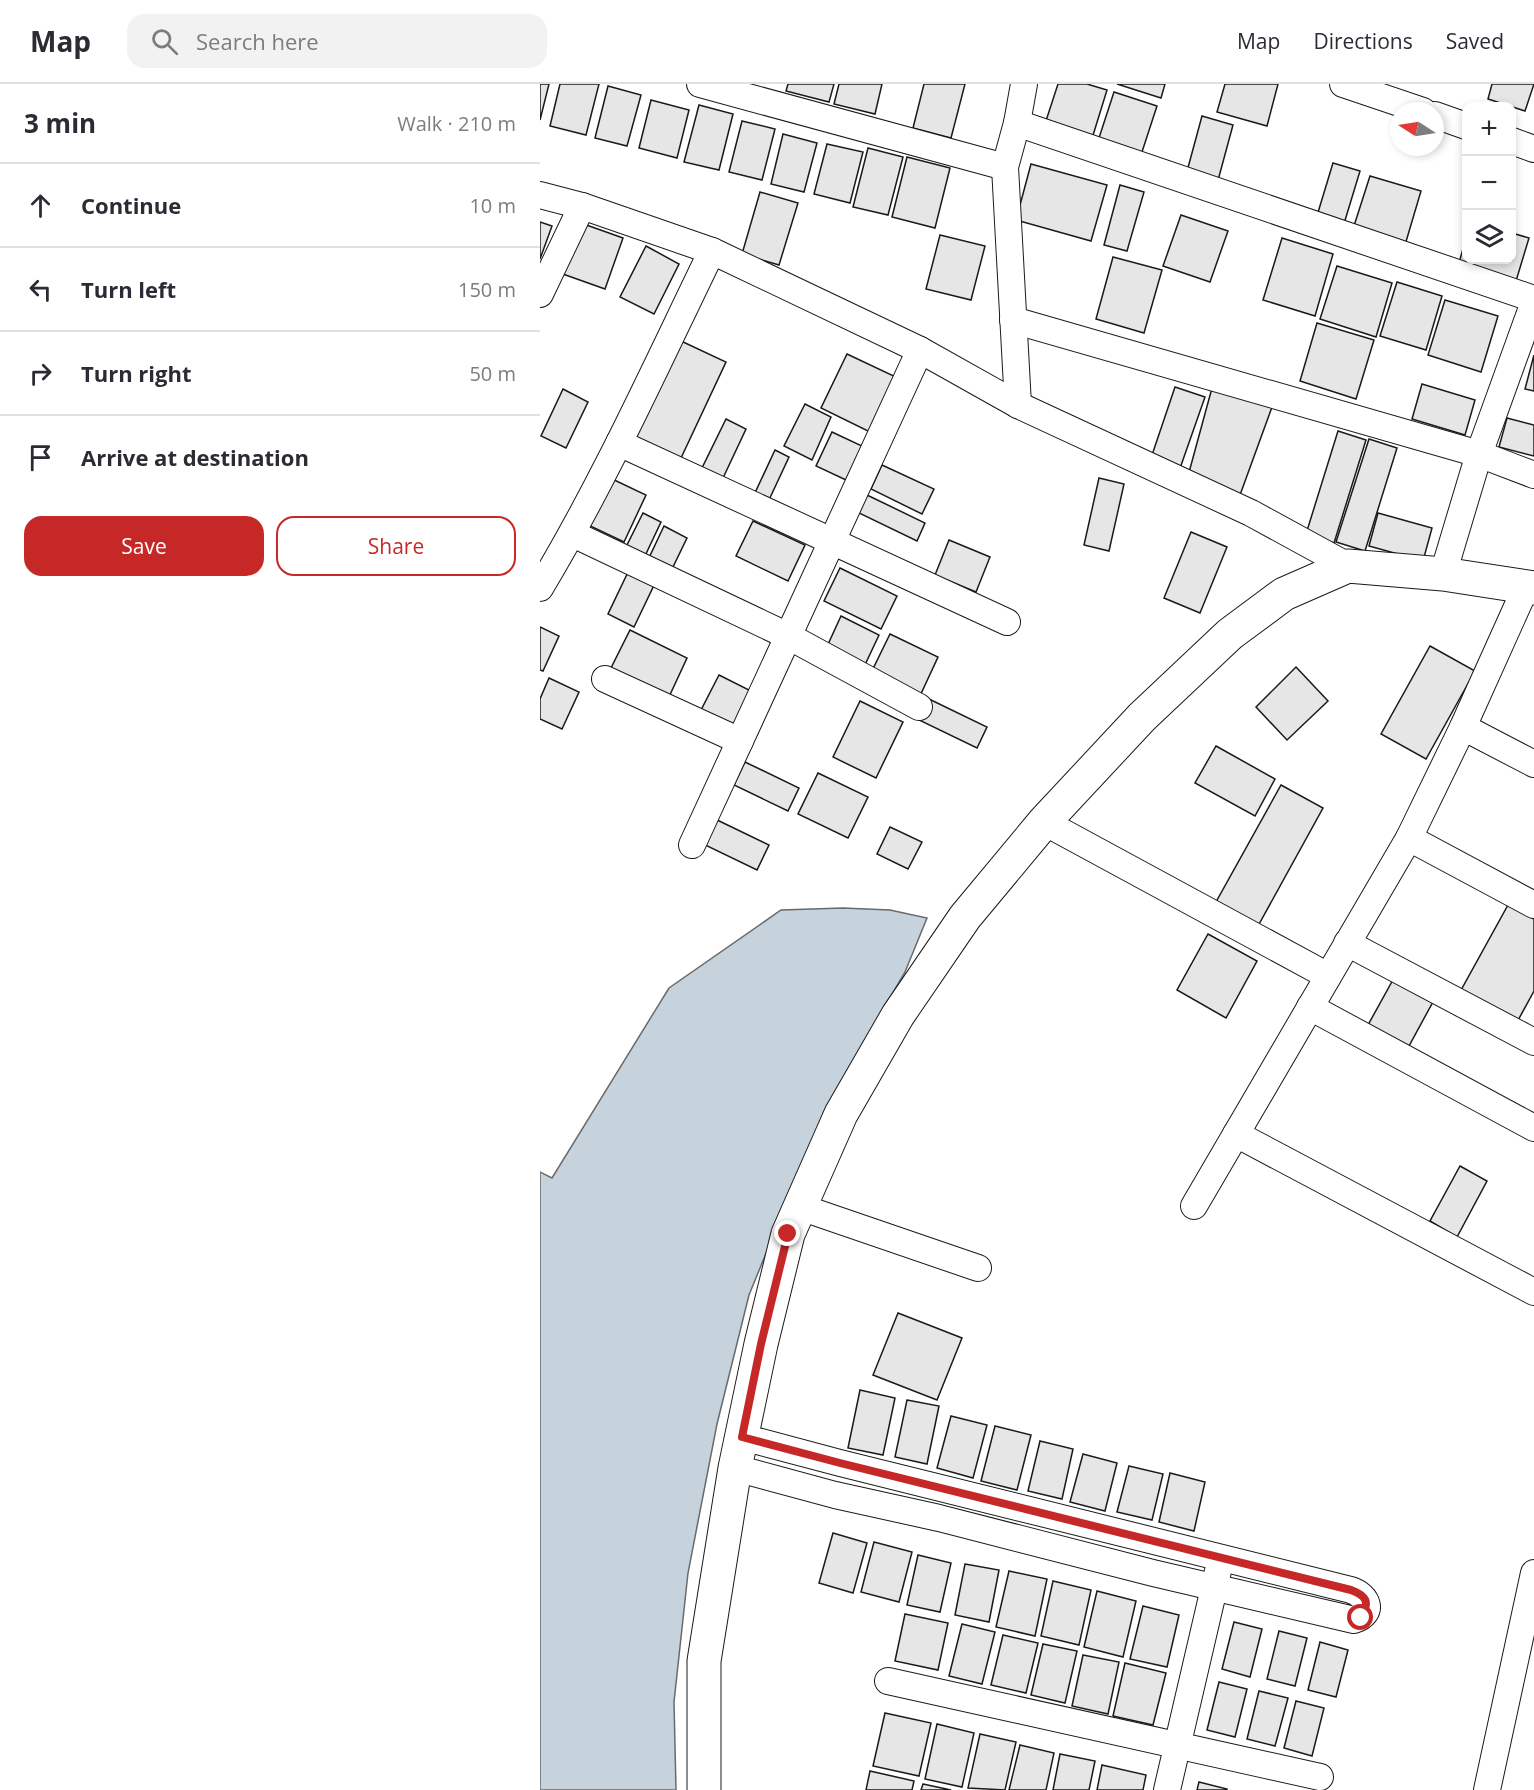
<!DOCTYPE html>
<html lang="en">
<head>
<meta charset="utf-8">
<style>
  :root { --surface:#fff; --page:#f2f2f3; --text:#2b2b33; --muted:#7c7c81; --line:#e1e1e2; --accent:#c62828 }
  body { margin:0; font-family:"Open Sans",sans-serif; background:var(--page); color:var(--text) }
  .controls { position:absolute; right:18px; top:18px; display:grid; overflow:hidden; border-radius:12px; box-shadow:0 3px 9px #0003 }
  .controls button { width:54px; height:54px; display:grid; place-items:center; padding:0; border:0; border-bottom:2px solid var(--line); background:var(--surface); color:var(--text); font:30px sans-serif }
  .compass { position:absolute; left:850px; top:18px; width:54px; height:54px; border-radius:50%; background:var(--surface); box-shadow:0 3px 9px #0003; rotate:282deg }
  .stop { position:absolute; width:18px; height:18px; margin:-14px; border:4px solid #c62828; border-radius:50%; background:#fff }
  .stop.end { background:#c62828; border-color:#fff; box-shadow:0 2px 6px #0008 }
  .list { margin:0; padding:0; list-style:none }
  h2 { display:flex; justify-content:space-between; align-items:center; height:78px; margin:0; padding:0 24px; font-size:26px }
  h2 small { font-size:20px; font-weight:400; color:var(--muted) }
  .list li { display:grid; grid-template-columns:39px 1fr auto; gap:18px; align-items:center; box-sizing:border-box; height:84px; padding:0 24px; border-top:2px solid var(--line) }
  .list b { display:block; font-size:22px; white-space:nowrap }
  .list em { font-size:20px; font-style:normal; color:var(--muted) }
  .actions { display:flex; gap:12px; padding:18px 24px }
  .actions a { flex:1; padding:14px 0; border:2px solid var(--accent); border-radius:18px; text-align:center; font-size:21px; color:var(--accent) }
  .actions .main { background:var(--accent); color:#fff }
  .icon { flex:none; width:33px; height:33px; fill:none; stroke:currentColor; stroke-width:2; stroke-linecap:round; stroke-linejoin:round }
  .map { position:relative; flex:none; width:994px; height:1706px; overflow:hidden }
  header { display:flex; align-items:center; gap:36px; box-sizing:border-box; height:84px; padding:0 30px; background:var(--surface); border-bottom:2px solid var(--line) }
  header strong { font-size:28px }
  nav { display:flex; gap:33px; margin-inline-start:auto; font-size:21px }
  .search { width:420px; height:54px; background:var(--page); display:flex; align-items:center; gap:15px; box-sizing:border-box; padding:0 21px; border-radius:18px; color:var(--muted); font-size:22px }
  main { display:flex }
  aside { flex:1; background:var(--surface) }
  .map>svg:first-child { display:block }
</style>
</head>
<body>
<header>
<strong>Map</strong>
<div class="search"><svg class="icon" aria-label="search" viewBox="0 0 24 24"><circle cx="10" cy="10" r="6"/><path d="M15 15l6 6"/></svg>Search here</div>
<nav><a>Map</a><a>Directions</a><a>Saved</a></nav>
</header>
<main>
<aside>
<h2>3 min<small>Walk · 210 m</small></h2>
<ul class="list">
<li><svg class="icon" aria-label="ahead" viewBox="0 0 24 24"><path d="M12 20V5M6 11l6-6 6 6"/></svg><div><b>Continue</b></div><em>10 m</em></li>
<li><svg class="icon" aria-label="left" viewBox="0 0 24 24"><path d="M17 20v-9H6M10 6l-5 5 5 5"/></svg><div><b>Turn left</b></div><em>150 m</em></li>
<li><svg class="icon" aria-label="right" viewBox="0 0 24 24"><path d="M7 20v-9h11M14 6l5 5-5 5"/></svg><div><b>Turn right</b></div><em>50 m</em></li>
<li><svg class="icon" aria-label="arrive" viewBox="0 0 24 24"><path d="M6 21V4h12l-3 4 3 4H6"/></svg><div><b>Arrive at destination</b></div></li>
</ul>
<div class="actions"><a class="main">Save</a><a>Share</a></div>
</aside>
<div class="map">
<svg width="994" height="1706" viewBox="0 0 994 1706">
  <rect width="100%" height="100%" fill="#fff"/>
  <!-- water -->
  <polygon fill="#c6d2dc" stroke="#6a6a6a" stroke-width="1.5" points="303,824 350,826 387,834 365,888 285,1025 209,1211 177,1340 148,1489 134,1618 136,1706 0,1706 0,1088 12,1094 129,904 241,826"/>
  <!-- building -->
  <g fill="#e6e6e6" stroke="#1a1a1a" stroke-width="1.5">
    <polygon points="0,0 9,0 0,36"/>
    <polygon points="20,0 59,0 46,51 10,42"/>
    <polygon points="248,0 294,0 289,18 246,7"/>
    <polygon points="299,0 342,0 335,30 294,20"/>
    <polygon points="384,0 425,0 411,54 373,44"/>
    <polygon points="518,0 547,0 567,6 550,61 503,46"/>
    <polygon points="577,0 625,0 621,14"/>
    <polygon points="685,0 738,0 727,42 677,28"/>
    <polygon points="952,0 994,0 985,27 948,15"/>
    <polygon points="68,2 101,11 87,62 55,54"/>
    <polygon points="574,8 617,22 600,74 557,60"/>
    <polygon points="111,16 149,26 137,74 99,64"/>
    <polygon points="159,21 193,30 179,86 144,78"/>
    <polygon points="662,32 693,41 677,100 646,91"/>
    <polygon points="202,37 235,45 222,96 189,88"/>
    <polygon points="243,50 277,59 264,108 231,100"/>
    <polygon points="287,60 323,68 310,119 274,110"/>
    <polygon points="328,64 363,73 348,131 313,123"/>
    <polygon points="367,73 410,84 395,144 352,133"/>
    <polygon points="793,79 820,87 803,143 776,135"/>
    <polygon points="491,80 567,101 551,157 476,136"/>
    <polygon points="830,92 881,107 865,161 813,145"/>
    <polygon points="580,101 604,108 587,167 564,161"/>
    <polygon points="220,108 258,119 239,181 202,170"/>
    <polygon points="641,131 688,147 670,198 623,182"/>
    <polygon points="0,138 12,142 0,175"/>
    <polygon points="38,138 83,154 65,205 20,189"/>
    <polygon points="972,149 989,154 976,197 919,179 926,154 926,176 972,176"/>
    <polygon points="400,151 445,162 431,216 386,205"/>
    <polygon points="742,154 793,170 775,232 723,216"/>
    <polygon points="106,162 139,180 114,230 80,213"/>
    <polygon points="573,173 622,186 604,249 556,235"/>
    <polygon points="797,182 852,199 836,253 780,235"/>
    <polygon points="857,198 902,212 886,266 840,252"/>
    <polygon points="905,216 958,232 941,288 888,271"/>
    <polygon points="777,239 834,256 816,315 760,297"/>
    <polygon points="141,257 186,278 141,374 96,353"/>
    <polygon points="307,270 358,294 332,349 281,324"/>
    <polygon points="994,271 994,307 985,305"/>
    <polygon points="882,300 935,316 925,351 872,335"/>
    <polygon points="635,303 665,313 638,390 609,380"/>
    <polygon points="672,304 732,323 700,411 648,392"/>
    <polygon points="23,305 48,318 26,364 1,352"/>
    <polygon points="265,320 291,333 272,376 244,362"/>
    <polygon points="967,334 994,341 994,372 959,363"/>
    <polygon points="186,335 206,345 183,394 162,384"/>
    <polygon points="798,347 826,356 794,459 766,450"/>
    <polygon points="292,348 322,362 306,396 276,382"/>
    <polygon points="829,355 857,364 825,467 796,458"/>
    <polygon points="235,366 249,373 228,418 214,411"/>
    <polygon points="342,381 394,405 382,430 331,405"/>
    <polygon points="68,393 106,411 84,458 46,440"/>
    <polygon points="559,394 584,400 569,467 544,461"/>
    <polygon points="327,411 385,439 377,457 319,429"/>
    <polygon points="103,429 121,438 104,474 85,465"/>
    <polygon points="838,429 892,444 883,477 829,462"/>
    <polygon points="213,437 265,461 248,497 196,472"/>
    <polygon points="124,442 147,454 131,487 108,476"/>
    <polygon points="651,448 687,463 660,529 624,514"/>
    <polygon points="409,456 450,473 436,508 395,491"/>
    <polygon points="90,484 116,497 94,543 68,530"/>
    <polygon points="300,484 357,512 341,545 284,517"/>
    <polygon points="301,532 339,551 323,585 285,567"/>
    <polygon points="0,543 19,552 3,587 0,586"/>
    <polygon points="90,546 147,574 128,615 69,588"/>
    <polygon points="350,550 398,573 379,614 330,591"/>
    <polygon points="890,562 935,587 886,675 841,650"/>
    <polygon points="756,583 788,617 747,656 716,623"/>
    <polygon points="179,591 213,608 194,647 159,630"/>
    <polygon points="9,594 39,608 22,645 0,635 0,615"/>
    <polygon points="389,615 447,643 437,664 379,636"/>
    <polygon points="320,617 363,638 336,694 293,673"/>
    <polygon points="676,662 735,695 715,732 655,699"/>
    <polygon points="205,678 259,704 248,727 194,701"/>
    <polygon points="278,689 328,713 308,754 258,730"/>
    <polygon points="741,701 783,724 718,842 676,818"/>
    <polygon points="173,734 229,761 217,786 161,759"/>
    <polygon points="350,743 382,758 368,785 337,770"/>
    <polygon points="968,821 994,835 994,907 976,940 920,908"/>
    <polygon points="668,850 717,877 686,934 637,906"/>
    <polygon points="854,894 894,916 863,973 823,950"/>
    <polygon points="920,1082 947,1097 917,1153 890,1137"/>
    <polygon points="358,1229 422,1254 397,1316 333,1291"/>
    <polygon points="320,1306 355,1314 343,1371 308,1364"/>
    <polygon points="367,1316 399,1322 387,1380 355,1373"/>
    <polygon points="411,1332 447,1341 433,1394 397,1384"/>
    <polygon points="455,1342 491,1351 477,1406 441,1397"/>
    <polygon points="500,1357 533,1365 522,1415 488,1407"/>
    <polygon points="543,1370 577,1379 565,1427 530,1418"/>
    <polygon points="589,1382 623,1390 612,1436 577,1428"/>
    <polygon points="630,1389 665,1398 654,1447 619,1438"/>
    <polygon points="293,1449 327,1459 313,1509 279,1499"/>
    <polygon points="334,1458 372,1468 359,1518 321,1508"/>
    <polygon points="378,1471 411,1479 400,1528 367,1521"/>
    <polygon points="425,1480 459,1486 449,1538 415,1531"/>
    <polygon points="469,1487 507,1495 495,1552 456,1543"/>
    <polygon points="513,1497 551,1506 539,1561 501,1552"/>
    <polygon points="557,1507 596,1517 583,1573 544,1563"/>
    <polygon points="603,1522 639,1531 627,1583 590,1575"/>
    <polygon points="365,1530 408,1539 398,1586 355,1577"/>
    <polygon points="694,1538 722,1545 710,1593 682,1585"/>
    <polygon points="422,1540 455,1548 442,1600 409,1592"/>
    <polygon points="739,1547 767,1554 755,1602 727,1595"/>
    <polygon points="463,1551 498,1559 486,1609 451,1601"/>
    <polygon points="780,1558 808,1566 796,1613 768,1606"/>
    <polygon points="503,1560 537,1567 525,1619 491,1611"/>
    <polygon points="543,1571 579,1578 568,1630 532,1622"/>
    <polygon points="585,1579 626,1589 613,1641 573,1632"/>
    <polygon points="679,1598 707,1605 695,1653 667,1646"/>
    <polygon points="719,1607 748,1614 735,1662 707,1655"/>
    <polygon points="756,1617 784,1624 772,1672 744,1664"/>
    <polygon points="345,1629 391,1639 379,1692 333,1682"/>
    <polygon points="397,1640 434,1649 422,1703 385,1695"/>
    <polygon points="440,1650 476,1658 465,1706 428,1704"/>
    <polygon points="480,1661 514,1669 506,1706 469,1706"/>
    <polygon points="520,1670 555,1677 549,1706 513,1706"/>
    <polygon points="562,1681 606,1691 603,1706 557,1706"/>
    <polygon points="330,1687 374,1697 372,1706 326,1706"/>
    <polygon points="659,1698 687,1705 687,1706 657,1706"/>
    <polygon points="383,1700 411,1706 381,1706"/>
  </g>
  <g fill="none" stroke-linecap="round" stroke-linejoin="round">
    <defs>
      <g id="street">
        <polyline points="160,0 465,83"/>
        <polyline points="803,0 883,27"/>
        <polyline points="895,31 926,42"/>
        <polyline points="477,39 994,215"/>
        <polyline points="972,57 994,65"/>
        <polyline points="0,111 42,122 172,167 380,266 478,321 711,429 808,482"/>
        <polyline points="0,210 42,122"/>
        <polyline points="473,236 939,370 994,391"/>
        <polyline points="478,321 465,83 477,39 484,0"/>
        <polyline points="79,359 467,538"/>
        <polyline points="33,450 248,552 379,623"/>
        <polyline points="903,490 939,370 994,218"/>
        <path d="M 0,504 C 65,396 117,280 172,167"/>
        <polyline points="65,595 200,657"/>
        <polyline points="923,643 994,680"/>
        <polyline points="504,738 788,892"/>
        <polyline points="869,754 994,821"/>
        <polyline points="152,761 380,266"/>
        <polyline points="807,859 994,958"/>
        <polyline points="770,923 994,1044"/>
        <polyline points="696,1050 994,1208"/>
        <polyline points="654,1122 869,754 923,643 986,503"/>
        <polyline points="260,1123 438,1184"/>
        <path d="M 195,1384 L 295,1411 L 399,1434 L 613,1489 L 814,1536 C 835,1529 828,1512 811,1506 L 300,1379 L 202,1353"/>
        <polyline points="348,1597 780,1693"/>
        <polyline points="627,1706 678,1487"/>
        <polyline points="947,1706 994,1489"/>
      </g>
      <polyline id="secondary" points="164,1706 164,1577 195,1384 221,1260 248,1150 301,1030 358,931 425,833 504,738 602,633 690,550 744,510 808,482 903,490 994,504"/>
    </defs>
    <!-- street casing -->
    <use href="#street" stroke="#1a1a1a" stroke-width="28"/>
    <!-- secondary casing -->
    <use href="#secondary" stroke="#1a1a1a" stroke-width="35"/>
    <!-- street -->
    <use href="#street" stroke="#fff" stroke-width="26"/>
    <!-- secondary -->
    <use href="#secondary" stroke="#fff" stroke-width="33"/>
  </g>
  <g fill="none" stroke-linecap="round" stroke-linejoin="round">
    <!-- route -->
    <path stroke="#c62828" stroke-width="8" d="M 248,1150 L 221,1260 L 202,1353 L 300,1379 L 811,1506 C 827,1512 830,1518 821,1534"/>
  </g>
</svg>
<div class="controls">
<button>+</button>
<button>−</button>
<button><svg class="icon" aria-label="layers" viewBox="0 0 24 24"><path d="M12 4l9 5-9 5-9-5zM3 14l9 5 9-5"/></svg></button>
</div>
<svg class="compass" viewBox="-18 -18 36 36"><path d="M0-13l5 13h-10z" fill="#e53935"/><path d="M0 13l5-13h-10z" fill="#7c7c81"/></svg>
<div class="stop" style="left:821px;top:1534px"></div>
<div class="stop end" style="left:248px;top:1150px"></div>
</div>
</main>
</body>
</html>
